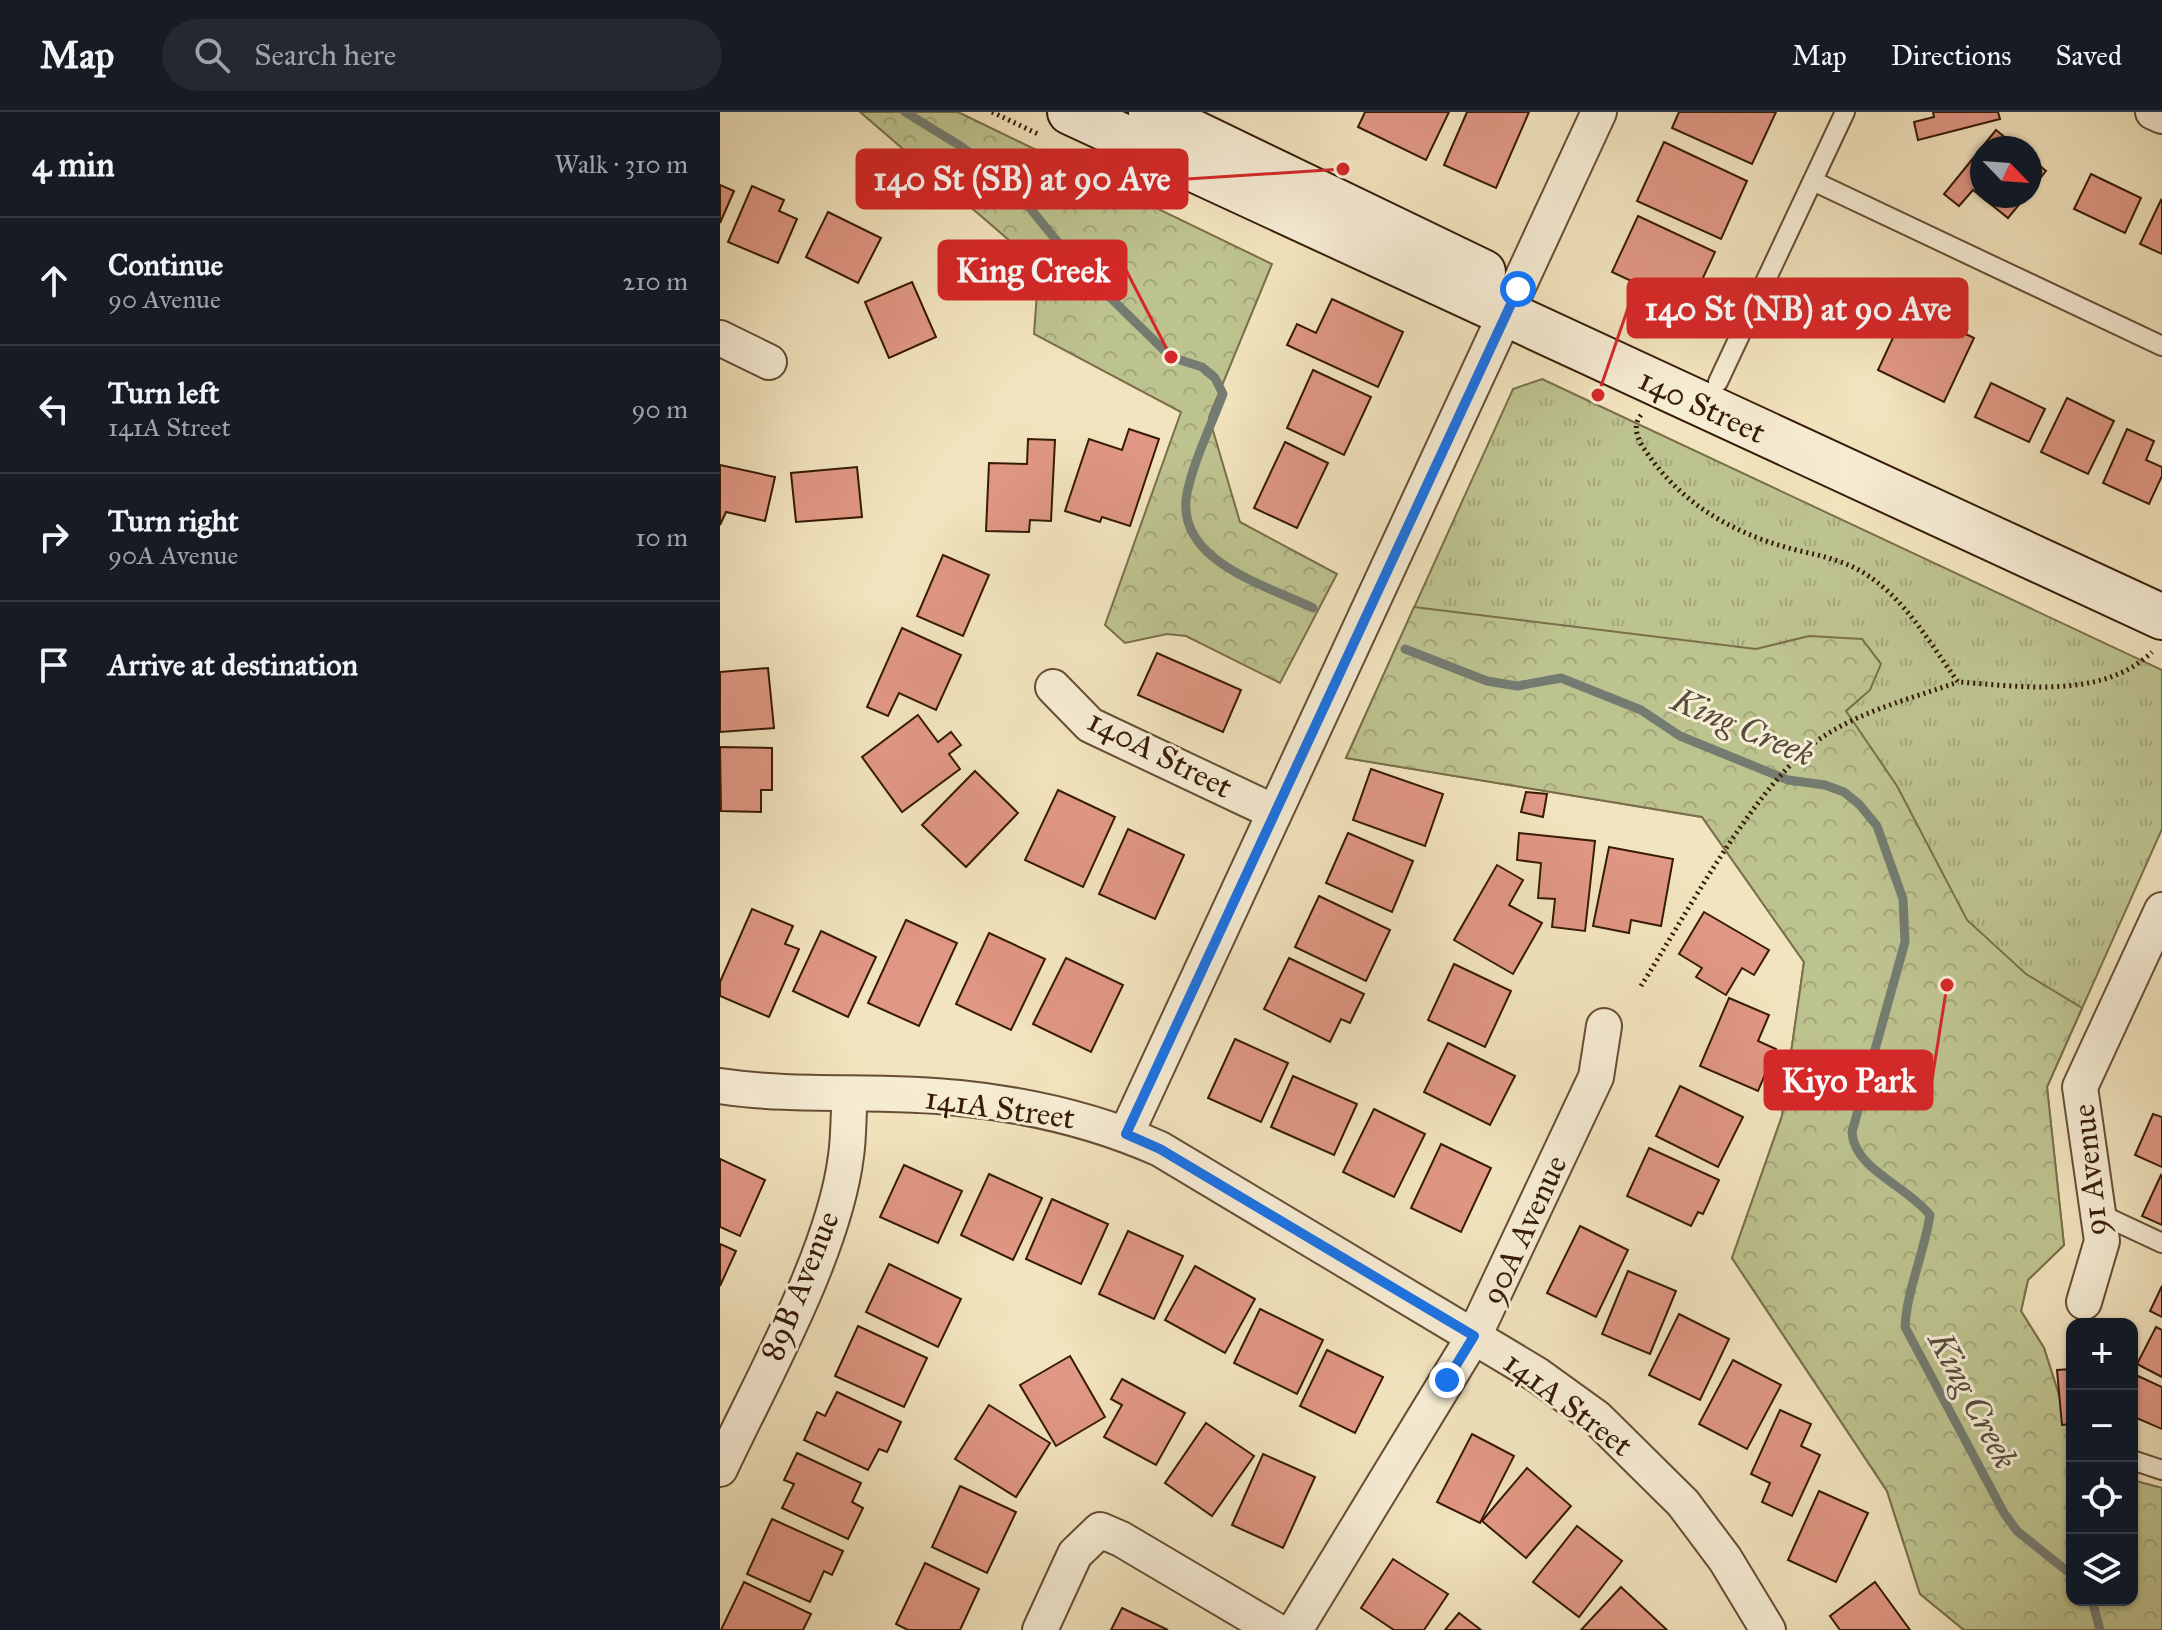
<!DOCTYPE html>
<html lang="en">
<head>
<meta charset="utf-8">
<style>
  :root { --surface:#171b24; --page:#242831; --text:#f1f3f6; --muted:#9ea1a6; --line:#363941 }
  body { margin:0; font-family:"IM FELL Great Primer",serif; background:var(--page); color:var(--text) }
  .controls { position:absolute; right:24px; bottom:24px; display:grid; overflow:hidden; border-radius:16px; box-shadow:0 2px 6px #0004 }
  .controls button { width:72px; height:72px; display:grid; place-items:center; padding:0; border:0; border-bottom:2px solid var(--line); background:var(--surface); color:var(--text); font:40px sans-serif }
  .compass { position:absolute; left:1250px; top:24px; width:72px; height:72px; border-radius:50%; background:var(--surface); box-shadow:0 2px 6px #0004; rotate:115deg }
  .stop { position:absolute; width:24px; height:24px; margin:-18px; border:6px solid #1a73e8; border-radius:50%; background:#fff }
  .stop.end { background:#1a73e8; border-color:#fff; box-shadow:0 2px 8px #0008 }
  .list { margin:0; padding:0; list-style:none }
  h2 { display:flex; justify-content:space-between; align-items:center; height:104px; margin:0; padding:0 32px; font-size:34px }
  h2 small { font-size:26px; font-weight:400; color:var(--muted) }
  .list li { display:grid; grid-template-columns:52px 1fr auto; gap:24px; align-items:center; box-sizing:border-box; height:128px; padding:0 32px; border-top:2px solid var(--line) }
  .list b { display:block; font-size:30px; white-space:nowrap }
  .list p { margin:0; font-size:26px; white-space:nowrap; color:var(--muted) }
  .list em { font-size:26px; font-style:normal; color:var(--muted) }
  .icon { flex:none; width:44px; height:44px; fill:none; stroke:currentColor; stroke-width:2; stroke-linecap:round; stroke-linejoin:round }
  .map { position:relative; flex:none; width:1442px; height:1518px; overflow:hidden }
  header { display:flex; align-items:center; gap:48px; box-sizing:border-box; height:112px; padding:0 40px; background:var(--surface); border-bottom:2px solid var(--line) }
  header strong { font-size:38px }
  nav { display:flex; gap:44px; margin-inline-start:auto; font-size:28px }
  .search { width:560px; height:72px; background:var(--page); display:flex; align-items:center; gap:20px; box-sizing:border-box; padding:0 28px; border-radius:44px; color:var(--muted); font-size:30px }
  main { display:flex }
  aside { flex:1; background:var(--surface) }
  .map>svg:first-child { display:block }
</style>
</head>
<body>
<header>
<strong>Map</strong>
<div class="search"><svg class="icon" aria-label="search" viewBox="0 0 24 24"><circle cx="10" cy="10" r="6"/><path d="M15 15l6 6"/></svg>Search here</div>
<nav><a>Map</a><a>Directions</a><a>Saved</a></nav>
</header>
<main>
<aside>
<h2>4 min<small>Walk · 310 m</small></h2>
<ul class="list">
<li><svg class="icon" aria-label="ahead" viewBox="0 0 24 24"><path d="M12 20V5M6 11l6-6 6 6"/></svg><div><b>Continue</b><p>90 Avenue</p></div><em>210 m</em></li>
<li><svg class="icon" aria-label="left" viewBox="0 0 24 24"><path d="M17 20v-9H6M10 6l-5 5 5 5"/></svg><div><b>Turn left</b><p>141A Street</p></div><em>90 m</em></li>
<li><svg class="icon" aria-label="right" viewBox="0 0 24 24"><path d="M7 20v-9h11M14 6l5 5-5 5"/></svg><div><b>Turn right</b><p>90A Avenue</p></div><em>10 m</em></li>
<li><svg class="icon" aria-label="arrive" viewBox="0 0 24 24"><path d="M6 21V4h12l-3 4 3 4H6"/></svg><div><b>Arrive at destination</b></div></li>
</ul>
</aside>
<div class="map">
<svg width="1442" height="1518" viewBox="0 0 1442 1518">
  <defs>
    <pattern id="grass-tufts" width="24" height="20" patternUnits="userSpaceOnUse" patternTransform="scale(2)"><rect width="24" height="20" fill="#bdc38f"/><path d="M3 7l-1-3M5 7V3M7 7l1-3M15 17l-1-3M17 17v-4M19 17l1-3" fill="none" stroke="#a3a77a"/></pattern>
    <pattern id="forest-crowns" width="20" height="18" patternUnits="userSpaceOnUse" patternTransform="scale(2)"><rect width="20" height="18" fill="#bdc38f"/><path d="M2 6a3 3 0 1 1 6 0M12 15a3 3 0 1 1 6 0" fill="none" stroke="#a3a77a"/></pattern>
  </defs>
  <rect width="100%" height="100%" fill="#f2e4be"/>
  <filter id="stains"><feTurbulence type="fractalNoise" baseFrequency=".0025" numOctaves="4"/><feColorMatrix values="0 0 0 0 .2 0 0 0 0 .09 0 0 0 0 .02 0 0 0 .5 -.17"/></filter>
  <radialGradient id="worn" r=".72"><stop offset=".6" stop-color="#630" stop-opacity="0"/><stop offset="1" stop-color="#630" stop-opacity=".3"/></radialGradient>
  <!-- grass -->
  <polygon fill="url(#grass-tufts)" stroke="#7a6f4a" stroke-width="2" points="822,267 1442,558 1442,717 1327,975 1344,1133 1308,1168 1301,1199 1324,1236 1352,1324 1352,1488 1412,1488 1412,1368 1442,1376 1442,1518 1244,1518 1200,1482 1167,1379 1012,1146 1062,1004 1084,850 982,705 626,646 793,277"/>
  <!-- forest -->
  <g fill="url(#forest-crowns)" stroke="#7a6f4a" stroke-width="2">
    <polygon points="140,0 238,0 552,152 489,305 520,410 617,462 560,571 466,524 447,522 405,531 385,513 461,300 314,222 319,154"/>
    <polygon points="694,495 1036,537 1089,524 1142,527 1161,552 1150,578 1126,599 1177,674 1247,808 1306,862 1362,896 1327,975 1344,1133 1308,1168 1301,1199 1324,1236 1352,1324 1352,1488 1412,1488 1412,1368 1442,1376 1442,1518 1244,1518 1200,1482 1167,1379 1012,1146 1062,1004 1084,850 982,705 626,646"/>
  </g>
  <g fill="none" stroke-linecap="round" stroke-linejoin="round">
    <!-- stream -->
    <g stroke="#747c71" stroke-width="9">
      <path d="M 185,0 L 242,35 L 292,74 L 353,149 L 451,245 L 482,255 L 495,266 L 503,282 C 491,314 474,348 467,381 C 454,449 546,473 593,496"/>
      <path d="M 685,537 L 767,569 L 797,574 L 841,566 L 921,598 L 960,624 L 1068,668 L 1105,673 L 1124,680 L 1139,692 L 1157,714 L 1183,787 L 1185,830 L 1132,1020 C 1134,1057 1186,1073 1210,1103 C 1204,1142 1187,1177 1185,1215 L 1284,1401 L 1297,1419 L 1352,1463"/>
      <polyline points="1372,1488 1380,1518"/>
    </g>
  </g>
  <!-- building -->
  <g fill="#e09783" stroke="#371b06" stroke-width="2">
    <polygon points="645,0 729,0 706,48 638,15"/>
    <polygon points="747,0 809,0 776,76 724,53"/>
    <polygon points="959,0 1056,0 1032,52 952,16"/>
    <polygon points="1213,0 1278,0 1280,7 1198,28 1194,10 1214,5"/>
    <polygon points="1276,18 1298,36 1262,36 1262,84 1306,84 1288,106 1253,78 1239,94 1224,82"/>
    <polygon points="944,30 1027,69 1001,127 917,89"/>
    <polygon points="1310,46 1326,59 1310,79"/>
    <polygon points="1371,62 1421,86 1405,121 1354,97"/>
    <polygon points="0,73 14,79 0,111"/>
    <polygon points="32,74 64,88 59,99 77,107 58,151 8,130"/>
    <polygon points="1441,88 1442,89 1442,142 1420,132"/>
    <polygon points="108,100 161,126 138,171 86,145"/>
    <polygon points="918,104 995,140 975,183 962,177 956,190 892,160"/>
    <polygon points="192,170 216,225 169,246 145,190"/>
    <polygon points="612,187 683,220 658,275 567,233 577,212 596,221"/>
    <polygon points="1183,204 1212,218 1217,208 1254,226 1224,290 1158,258"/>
    <polygon points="593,258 651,285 624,343 567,316"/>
    <polygon points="1271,271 1325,297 1309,330 1255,305"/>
    <polygon points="1347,286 1394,309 1368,362 1321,340"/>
    <polygon points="409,317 439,327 410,414 382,405 380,410 345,399 369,327 402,338"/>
    <polygon points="1407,317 1434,329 1426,348 1442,355 1442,364 1429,392 1383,371"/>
    <polygon points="308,327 335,328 331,409 310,408 309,420 266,419 269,351 307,352"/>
    <polygon points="565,330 608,351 577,416 534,396"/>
    <polygon points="0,353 55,365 45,409 6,400 0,413"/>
    <polygon points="137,355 142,405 76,410 71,361"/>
    <polygon points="223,443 269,463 243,524 197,504"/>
    <polygon points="182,516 241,543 216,598 179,581 168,604 147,595"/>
    <polygon points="437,541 521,578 503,620 418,583"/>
    <polygon points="48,556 54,616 0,620 0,560"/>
    <polygon points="198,603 218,630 231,620 241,633 229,642 240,657 182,700 142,645"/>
    <polygon points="0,635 52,636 52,678 41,678 41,700 1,699"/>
    <polygon points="651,657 723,682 705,734 633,708"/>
    <polygon points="255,659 298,701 246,755 202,713"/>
    <polygon points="338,678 395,705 363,775 305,748"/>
    <polygon points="806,680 827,682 823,705 801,700"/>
    <polygon points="408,717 464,743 435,807 379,782"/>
    <polygon points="628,721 693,749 672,800 606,771"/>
    <polygon points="799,721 875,729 865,819 832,815 835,787 818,786 821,751 797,748"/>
    <polygon points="889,735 953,747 941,814 911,808 909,821 873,814"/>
    <polygon points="777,753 803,768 789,793 822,811 793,862 734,828"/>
    <polygon points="599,784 670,818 646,869 575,835"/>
    <polygon points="32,797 73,814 65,832 79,837 49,905 0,884 0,870"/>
    <polygon points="984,800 1049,838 1034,863 1022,856 1006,883 976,865 982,856 959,842"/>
    <polygon points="186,808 237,831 199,914 148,891"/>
    <polygon points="101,819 156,845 128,905 73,879"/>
    <polygon points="269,821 325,847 291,918 236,892"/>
    <polygon points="346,846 403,873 371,940 313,912"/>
    <polygon points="569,846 644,882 630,911 621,907 610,930 544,897"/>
    <polygon points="734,852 791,879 765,935 708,908"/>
    <polygon points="1009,886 1049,903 1038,929 1056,937 1038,979 980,954"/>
    <polygon points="515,927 568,951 541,1010 488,986"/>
    <polygon points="728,931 795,964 770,1013 704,980"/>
    <polygon points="573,964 637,992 614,1043 551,1015"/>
    <polygon points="960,974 1023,1005 998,1055 936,1024"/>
    <polygon points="654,997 705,1022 674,1085 623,1060"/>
    <polygon points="1433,1002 1442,1005 1442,1055 1415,1043"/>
    <polygon points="721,1032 771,1056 741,1120 691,1096"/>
    <polygon points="929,1036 999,1068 983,1102 978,1100 971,1114 907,1084"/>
    <polygon points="0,1047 45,1068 20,1124 0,1115"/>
    <polygon points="184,1053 242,1079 218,1131 160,1105"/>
    <polygon points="269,1062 322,1086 293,1148 241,1123"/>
    <polygon points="1441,1063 1442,1064 1442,1113 1422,1104"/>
    <polygon points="332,1087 388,1112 361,1172 306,1147"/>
    <polygon points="860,1114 908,1138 876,1205 827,1181"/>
    <polygon points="408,1119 463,1144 434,1207 379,1182"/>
    <polygon points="0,1132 16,1139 0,1174"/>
    <polygon points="169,1152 241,1187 218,1235 146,1200"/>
    <polygon points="475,1154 535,1187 505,1241 445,1208"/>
    <polygon points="908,1159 956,1179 930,1242 882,1222"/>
    <polygon points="1442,1174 1442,1205 1430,1199"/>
    <polygon points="540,1197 603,1228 577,1282 514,1251"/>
    <polygon points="959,1202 1009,1227 980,1288 929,1263"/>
    <polygon points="138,1214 207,1246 184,1295 115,1264"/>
    <polygon points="1436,1215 1442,1218 1442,1265 1417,1252"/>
    <polygon points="607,1238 663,1265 635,1321 580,1294"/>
    <polygon points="350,1244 385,1305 336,1334 300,1273"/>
    <polygon points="1013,1248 1061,1273 1027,1337 979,1312"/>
    <polygon points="1352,1257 1352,1312 1342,1313 1337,1258"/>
    <polygon points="1418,1264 1442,1275 1442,1317 1412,1304 1412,1279"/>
    <polygon points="402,1267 465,1301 436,1353 384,1325 402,1293 391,1287"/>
    <polygon points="117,1280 181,1310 167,1340 159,1337 148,1358 84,1328 97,1300 105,1304"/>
    <polygon points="269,1293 330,1331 296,1385 235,1347"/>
    <polygon points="1060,1298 1091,1312 1081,1334 1100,1343 1072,1404 1042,1390 1050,1371 1031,1362"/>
    <polygon points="486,1311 534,1344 492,1404 445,1371"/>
    <polygon points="752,1322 794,1344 760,1411 717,1390"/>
    <polygon points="77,1341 141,1371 132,1390 143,1396 128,1427 62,1396 74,1372 64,1368"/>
    <polygon points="543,1342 595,1365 563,1436 512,1413"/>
    <polygon points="807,1356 851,1394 806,1446 762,1409"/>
    <polygon points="240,1374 296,1400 267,1461 212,1435"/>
    <polygon points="1099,1379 1148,1401 1116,1470 1068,1448"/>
    <polygon points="52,1407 123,1439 112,1463 104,1459 90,1490 27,1462"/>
    <polygon points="857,1414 902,1449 859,1505 813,1470"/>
    <polygon points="673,1447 728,1482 704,1518 674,1518 641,1496"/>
    <polygon points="205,1451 259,1477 240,1518 188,1518 176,1512"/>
    <polygon points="24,1470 91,1502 83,1518 1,1518"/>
    <polygon points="1155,1470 1190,1518 1120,1518 1110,1504"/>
    <polygon points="901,1475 947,1518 861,1518"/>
    <polygon points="402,1496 448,1518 391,1518"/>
    <polygon points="739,1501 761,1518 725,1518"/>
  </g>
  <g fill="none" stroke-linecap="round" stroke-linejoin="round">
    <defs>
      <g id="service">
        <polyline points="1093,69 1442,234"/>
        <polyline points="998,270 1125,0"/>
        <polyline points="1380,1102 1442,1131"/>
        <polyline points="1412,1348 1442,1358"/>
      </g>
      <g id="minor">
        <polyline points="1433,0 1442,4"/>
        <polyline points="0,226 49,250"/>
        <polyline points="333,575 370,613 554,700"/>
        <path d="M 0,974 C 79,986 159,977 239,986 C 309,993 375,1008 440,1037 L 816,1262 L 877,1306 L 963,1391 L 1005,1447 L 1048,1518"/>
        <polyline points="406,1022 879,0"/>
        <polyline points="1364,1190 1382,1129 1360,975 1442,798"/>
        <path d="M 0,1357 C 42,1267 114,1141 126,1044 C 129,1024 128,1003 130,983"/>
        <polyline points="320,1518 355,1442 380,1418 401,1427 555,1518"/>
        <polyline points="575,1518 754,1224 876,965 884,914"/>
      </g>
      <g id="secondary">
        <polyline points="350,0 1442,505"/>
        <polyline points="431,0 763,160"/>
      </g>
    </defs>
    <!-- service casing -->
    <use href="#service" stroke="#664d34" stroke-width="22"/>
    <!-- minor casing -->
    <use href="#minor" stroke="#664d34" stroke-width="38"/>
    <!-- secondary casing -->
    <use href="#secondary" stroke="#371b06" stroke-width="48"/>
    <!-- path -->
    <g stroke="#371b06" stroke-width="5" stroke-dasharray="2 4" stroke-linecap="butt">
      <polyline points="272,0 320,23"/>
      <path d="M 921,303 C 911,315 919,330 927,341 C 963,393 1013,421 1072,437 C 1097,443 1125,448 1147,463 C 1186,488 1211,533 1238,570 C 1300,574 1382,588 1432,540"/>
      <path d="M 921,874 C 966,803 1025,691 1087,637 C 1127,602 1188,588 1238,570"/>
    </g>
    <!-- service -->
    <use href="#service" stroke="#f7edd5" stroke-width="18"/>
    <!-- minor -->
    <use href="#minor" stroke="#f7edd5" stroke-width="34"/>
    <!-- secondary -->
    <use href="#secondary" stroke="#f7edd5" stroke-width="44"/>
  </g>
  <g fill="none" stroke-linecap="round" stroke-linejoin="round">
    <!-- route -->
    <polyline stroke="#1a73e8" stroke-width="10" points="727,1268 754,1224 440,1037 406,1022 798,177"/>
  </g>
  <g text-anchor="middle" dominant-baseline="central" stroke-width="6" stroke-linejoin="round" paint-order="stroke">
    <!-- street labels -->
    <g font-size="32" fill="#371b06" stroke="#f7edd5">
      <text transform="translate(982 294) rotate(25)">140 Street</text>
      <text transform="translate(440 642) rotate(27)">140A Street</text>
      <text transform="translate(280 996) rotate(8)">141A Street</text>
      <text transform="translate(1370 1058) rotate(-96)">91 Avenue</text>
      <text transform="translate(804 1118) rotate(-65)">90A Avenue</text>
      <text transform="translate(80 1174) rotate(-68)">89B Avenue</text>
      <text transform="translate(848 1292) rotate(37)">141A Street</text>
    </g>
    <!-- water labels -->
    <g font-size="34" font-style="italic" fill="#564c3c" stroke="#f7edd5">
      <text transform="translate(1023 615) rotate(23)">King Creek</text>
      <text transform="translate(1253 1288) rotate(62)">King Creek</text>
    </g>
  </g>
  <!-- callouts -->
  <path fill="none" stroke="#d62828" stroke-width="3" d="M623 57L467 67M451 245L406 158M878 283L908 196M1227 873L1212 968"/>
  <g fill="#d62828" stroke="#f7edd5" stroke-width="3">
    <circle cx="623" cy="57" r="8"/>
    <circle cx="451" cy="245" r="8"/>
    <circle cx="878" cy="283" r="8"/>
    <circle cx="1227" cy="873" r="8"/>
  </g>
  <g fill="#d62828" stroke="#d62828" stroke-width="3">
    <rect x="137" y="38" width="330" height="58" rx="8"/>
    <rect x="219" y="129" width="187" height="58" rx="8"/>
    <rect x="908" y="167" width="339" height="58" rx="8"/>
    <rect x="1045" y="939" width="167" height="58" rx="8"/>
  </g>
  <g font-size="34" text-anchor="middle" font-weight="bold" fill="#fff">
    <text x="302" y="78">140 St (SB) at 90 Ave</text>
    <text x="313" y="170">King Creek</text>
    <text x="1078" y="208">140 St (NB) at 90 Ave</text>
    <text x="1129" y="980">Kiyo Park</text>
  </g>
  <rect width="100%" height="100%" filter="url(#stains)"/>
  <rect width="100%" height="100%" fill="url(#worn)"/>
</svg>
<div class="controls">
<button>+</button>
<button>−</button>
<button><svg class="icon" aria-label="locate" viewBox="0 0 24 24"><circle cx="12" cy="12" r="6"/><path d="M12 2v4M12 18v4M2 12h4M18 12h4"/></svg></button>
<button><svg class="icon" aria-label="layers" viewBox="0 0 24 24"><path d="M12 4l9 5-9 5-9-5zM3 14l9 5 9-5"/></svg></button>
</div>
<svg class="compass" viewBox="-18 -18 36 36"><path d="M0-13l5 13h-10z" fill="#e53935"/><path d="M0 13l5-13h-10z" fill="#9ea1a6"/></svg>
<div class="stop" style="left:798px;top:177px"></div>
<div class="stop end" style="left:727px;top:1268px"></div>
</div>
</main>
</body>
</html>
